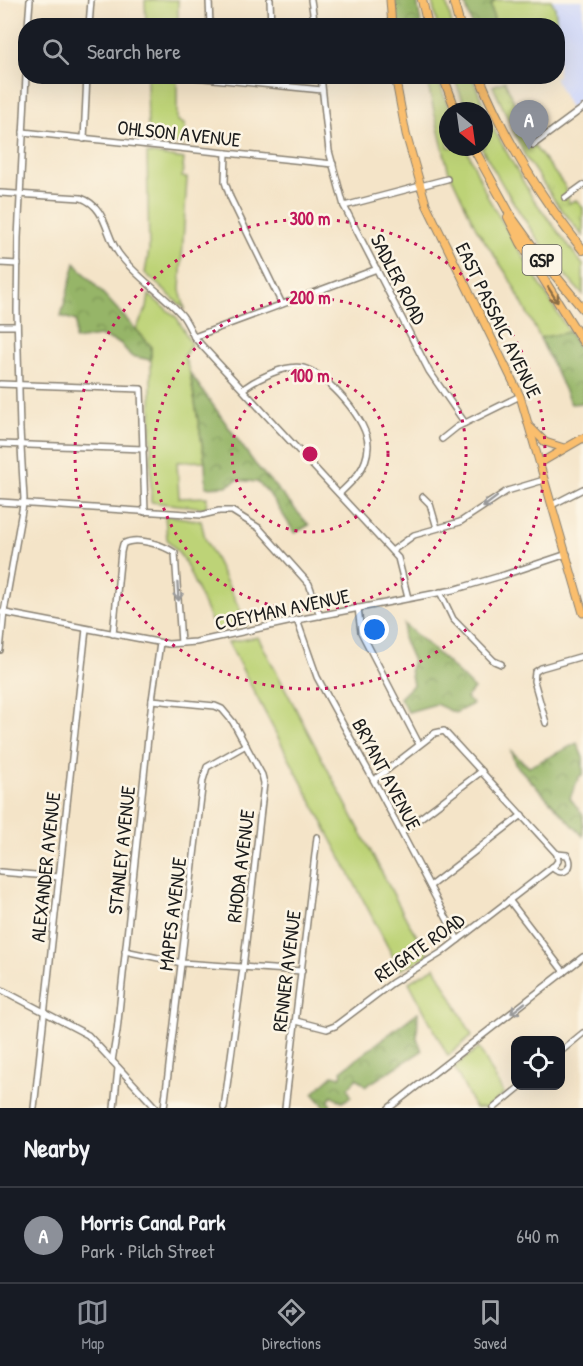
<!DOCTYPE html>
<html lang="en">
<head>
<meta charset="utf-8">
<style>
  :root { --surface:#171b24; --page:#20242c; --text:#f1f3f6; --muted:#9ea1a6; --line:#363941; --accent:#8c9099 }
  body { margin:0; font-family:"Patrick Hand",sans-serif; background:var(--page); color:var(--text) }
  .controls { position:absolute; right:18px; bottom:18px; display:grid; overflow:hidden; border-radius:12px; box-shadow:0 6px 24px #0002 }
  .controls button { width:54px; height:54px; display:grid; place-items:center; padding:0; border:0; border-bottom:2px solid var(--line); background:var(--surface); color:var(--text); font:30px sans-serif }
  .compass { position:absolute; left:439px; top:102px; width:54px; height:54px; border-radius:50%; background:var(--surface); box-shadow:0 6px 24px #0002; rotate:151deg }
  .you { position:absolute; left:375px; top:630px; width:21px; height:21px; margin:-15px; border:4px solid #fff; border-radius:50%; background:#1a73e8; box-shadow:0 0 0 9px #1a73e833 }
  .badge { display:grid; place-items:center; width:39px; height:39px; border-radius:50%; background:var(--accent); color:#fff; font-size:20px; font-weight:700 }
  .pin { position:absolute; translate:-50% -50px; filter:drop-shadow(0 2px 3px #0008) }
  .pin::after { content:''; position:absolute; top:32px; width:21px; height:18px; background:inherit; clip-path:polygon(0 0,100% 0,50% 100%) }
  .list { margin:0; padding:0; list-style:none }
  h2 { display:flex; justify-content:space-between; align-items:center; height:78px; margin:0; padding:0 24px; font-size:26px }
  h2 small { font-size:20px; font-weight:400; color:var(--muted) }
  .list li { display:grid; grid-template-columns:39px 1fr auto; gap:18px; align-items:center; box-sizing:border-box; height:96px; padding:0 24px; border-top:2px solid var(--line) }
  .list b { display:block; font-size:22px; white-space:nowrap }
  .list p { margin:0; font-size:20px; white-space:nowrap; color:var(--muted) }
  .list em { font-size:20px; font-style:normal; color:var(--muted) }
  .icon { flex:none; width:33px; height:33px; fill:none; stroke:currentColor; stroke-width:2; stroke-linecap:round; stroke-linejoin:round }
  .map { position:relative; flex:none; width:583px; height:1108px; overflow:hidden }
  .search { position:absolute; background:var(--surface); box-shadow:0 6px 24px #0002; left:18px; right:18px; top:18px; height:66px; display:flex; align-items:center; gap:15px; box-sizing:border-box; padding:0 21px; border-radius:24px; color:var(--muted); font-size:22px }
  .sheet { height:174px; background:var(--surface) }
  nav { display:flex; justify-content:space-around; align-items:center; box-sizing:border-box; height:84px; border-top:2px solid var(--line); background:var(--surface); font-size:16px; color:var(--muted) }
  nav a { display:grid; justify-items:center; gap:3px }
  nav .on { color:var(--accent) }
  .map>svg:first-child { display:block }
</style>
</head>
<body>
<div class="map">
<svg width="583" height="1108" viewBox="0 0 583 1108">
  <defs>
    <pattern id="forest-crowns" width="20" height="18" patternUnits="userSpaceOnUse" patternTransform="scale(1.5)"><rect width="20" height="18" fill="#96b568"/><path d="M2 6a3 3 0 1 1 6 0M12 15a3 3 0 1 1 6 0" fill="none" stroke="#7a9255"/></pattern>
    <pattern id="park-tufts" width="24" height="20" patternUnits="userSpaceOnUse" patternTransform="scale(1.5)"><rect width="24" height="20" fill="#bdd377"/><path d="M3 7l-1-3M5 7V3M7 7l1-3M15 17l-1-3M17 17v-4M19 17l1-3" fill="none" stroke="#a2b566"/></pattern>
  </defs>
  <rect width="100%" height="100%" fill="#fcf5e5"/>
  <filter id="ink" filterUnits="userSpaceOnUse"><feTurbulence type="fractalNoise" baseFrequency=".0167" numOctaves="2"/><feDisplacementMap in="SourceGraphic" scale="12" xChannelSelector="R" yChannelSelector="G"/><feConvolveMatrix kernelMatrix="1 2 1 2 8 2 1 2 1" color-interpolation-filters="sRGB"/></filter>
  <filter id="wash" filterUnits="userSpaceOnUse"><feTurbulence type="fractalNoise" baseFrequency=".008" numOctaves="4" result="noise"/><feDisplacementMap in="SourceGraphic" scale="24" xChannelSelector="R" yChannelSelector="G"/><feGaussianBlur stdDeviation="1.35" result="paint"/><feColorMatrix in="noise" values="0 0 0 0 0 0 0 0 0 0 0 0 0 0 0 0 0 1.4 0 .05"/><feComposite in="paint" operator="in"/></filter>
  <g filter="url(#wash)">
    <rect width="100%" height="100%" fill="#f4e4c8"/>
    <!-- built -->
    <polygon fill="#d1d9f9" points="470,0 583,0 583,101 571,110 554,77 558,76 558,26 472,25 465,3"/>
    <!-- grass -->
    <g fill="#bdd377" stroke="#6c784a" stroke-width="1.5">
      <polygon points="145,0 178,0 178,25 146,25"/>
      <polygon points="432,0 446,0 452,25 437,25"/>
      <polygon points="495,0 551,0 555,7 557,25 495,25 491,5"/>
      <polygon points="147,77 177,80 177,120 185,125 185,145 148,141"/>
      <polygon points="426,77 437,77 450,111 448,111 448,147 466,147 488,198 569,332 540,338 508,276 476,228 448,169"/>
      <path d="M 454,77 L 472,77 L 493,128 L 532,197 L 583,265 L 583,295 C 543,253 509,198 481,147 L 484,147 L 484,111 L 467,111 Z"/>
      <polygon points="147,153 184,159 182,177 187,178 180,290 185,309 145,273 149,250"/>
      <polygon points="149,295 177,318 191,344 184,356 190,373 205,461 177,462 179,498 207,497 206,508 151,502 151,346 136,329 147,308"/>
      <polygon points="165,515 201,521 205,538 248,626 216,632 184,560 167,539"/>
      <polygon points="258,637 408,922 429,955 400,970 228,642"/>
      <polygon points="435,967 472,1035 448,1056 409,982"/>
      <polygon points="479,1048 504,1094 486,1108 475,1108 454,1067"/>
    </g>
    <!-- forest -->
    <g fill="url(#forest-crowns)" stroke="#596842" stroke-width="1.5">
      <polygon points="395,0 417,0 421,25 397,25"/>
      <polygon points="464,0 495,0 491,5 495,25 472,25"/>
      <polygon points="75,263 151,346 151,360 131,356 120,343 99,336 75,340 76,321 61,316"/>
      <polygon points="569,332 583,356 583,403 571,404 540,338"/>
      <polygon points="190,373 255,464 309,525 295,533 268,492 257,482 237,480 226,486 206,487 205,461"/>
      <polygon points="404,624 448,663 474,689 466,698 473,704 455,713 436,704 408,712 400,698 413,685 410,669 413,661 403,638"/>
      <polygon points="577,743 583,758 583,774 579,777 570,798 583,815 583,836 515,764 511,751 529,767"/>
      <polygon points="418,1012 417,1038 422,1051 366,1086 357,1078 348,1088 351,1097 342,1102 332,1095 329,1100 331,1108 326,1108 313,1093 333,1075 340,1077 342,1074 341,1071"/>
    </g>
    <!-- park -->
    <polygon fill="url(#park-tufts)" stroke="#6c784a" stroke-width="1.5" points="505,81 531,142 565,186 569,203 576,200 583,208 583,236 555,201 526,158 493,86"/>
  </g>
  <g filter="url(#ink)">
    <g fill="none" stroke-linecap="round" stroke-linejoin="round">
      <defs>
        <g id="minor">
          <polyline points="209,0 210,26"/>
          <polyline points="270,0 271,26"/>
          <polyline points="311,0 315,26"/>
          <polyline points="28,26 30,0"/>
          <polyline points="89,26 91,0"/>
          <polyline points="184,76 322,90"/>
          <polyline points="321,76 329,151 344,206 429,371 465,423"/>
          <polyline points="23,132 333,164"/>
          <polyline points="84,139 87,76"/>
          <polyline points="533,145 583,108"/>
          <polyline points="226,153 225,182 230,197 282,304"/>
          <path d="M 0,193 L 81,198 C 107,207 105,235 119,254 C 136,277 161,292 180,313 C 186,319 190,329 194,337 L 398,558 L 408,598"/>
          <polyline points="565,198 583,185"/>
          <polyline points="344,206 447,179"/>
          <polyline points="0,263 18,264"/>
          <polyline points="0,326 17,326"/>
          <polyline points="194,337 377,269"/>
          <polyline points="0,384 141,389 145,512"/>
          <path d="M 243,389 C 257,379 285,364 303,368 C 327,374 370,422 368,447 C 367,468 354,480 340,493"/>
          <polyline points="442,439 457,427 520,396"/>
          <polyline points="0,444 144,449"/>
          <polyline points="423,497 430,504 437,528"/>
          <polyline points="0,502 202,515 219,511 232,511 259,528 309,584 320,616"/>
          <polyline points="552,505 583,489"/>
          <polyline points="392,551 414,535 460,522 507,491 544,480"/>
          <polyline points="440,592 453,619 494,661 501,664"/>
          <polyline points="358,608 361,632 419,744"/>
          <polyline points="0,612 168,644 196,642 297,620 453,590 504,575 567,554"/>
          <polyline points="297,620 317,677 380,792 458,940"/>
          <path d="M 113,634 L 121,552 L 123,544 C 137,536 163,545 175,553 L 181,643"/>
          <polyline points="0,650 4,612 24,499 20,430 17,310 18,238 26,76"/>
          <polyline points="152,700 215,706 222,709 233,722 262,775 264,783 243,968 224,1108"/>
          <polyline points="546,723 534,681 535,672 541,668 583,656"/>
          <polyline points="374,780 435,733 444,731 557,854"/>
          <polyline points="402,832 482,771"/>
          <path d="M 552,867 C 562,879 576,867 567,855 L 557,854"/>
          <polyline points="0,872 59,877"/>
          <polyline points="430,886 522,815"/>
          <polyline points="509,900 564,972"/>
          <polyline points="125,951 182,963 302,971"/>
          <polyline points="0,989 88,1035 156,1108"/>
          <polyline points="296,1021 327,1029 335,1026 392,983 441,953 555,865 558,861 557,854"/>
          <polyline points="560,1052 583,1033"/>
          <polyline points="112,1061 117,1031 152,700 160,643"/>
          <polyline points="34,1108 86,629"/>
          <polyline points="114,1108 118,1068"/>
          <polyline points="164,1108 203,780 207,767 246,745"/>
          <polyline points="285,1108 317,837"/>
          <polyline points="389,1108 583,957"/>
          <polyline points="494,1108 521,1086"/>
        </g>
        <g id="major">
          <polyline points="390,0 392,26"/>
          <polyline points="395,76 406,134 426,204 520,396 583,613"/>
          <polyline points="531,428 545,442 564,448"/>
          <polyline points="540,463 583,438"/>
        </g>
        <g id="highway">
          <polyline points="422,0 428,26"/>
          <polyline points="453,0 460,26"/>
          <polyline points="443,76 456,111"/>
          <path d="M 479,76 C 505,140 540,197 583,250"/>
          <polyline points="473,147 512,218 540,257 583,309"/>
          <polyline points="508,217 521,243 583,342"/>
        </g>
      </defs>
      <!-- minor casing -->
      <use href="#minor" stroke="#888072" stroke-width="8"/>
      <!-- major casing -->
      <use href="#major" stroke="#888072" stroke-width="9"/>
      <!-- highway casing -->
      <use href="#highway" stroke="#888072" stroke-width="10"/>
      <!-- minor -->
      <use href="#minor" stroke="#fff" stroke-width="5"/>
      <!-- major -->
      <use href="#major" stroke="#fabe6d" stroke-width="7"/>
      <!-- highway -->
      <use href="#highway" stroke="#fabe6d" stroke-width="8"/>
    </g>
    <!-- one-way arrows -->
    <defs><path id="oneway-shaft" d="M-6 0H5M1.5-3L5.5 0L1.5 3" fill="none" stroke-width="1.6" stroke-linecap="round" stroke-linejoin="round" transform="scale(1.5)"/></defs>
    <use stroke="#8b6d44" href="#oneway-shaft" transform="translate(553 295) rotate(58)"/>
    <g stroke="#999">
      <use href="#oneway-shaft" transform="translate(490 502) rotate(143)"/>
      <use href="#oneway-shaft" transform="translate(178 592) rotate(86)"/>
      <use href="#oneway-shaft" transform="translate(518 1008) rotate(142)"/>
    </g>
  </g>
  <!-- distance rings -->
  <g fill="none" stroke="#c2185b" stroke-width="3" stroke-dasharray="3 6">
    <circle cx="310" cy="454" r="78"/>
    <circle cx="310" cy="454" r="156"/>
    <circle cx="310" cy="454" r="235"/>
  </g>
  <g text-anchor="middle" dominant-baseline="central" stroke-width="5" stroke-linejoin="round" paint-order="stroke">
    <!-- shield labels -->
    <rect fill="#fcf5e5" stroke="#5f5d58" stroke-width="1.5" x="522.5" y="245" width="39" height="30" rx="4.5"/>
    <g font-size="18" font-weight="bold" fill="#1c1c1c">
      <text x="542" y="260">GSP</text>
    </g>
    <!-- street labels -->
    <g font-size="20" fill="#1c1c1c" stroke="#fcf5e5">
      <text transform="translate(179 133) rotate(6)">OHLSON AVENUE</text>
      <text transform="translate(399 279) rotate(63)">SADLER ROAD</text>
      <text transform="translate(499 320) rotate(64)">EAST PASSAIC AVENUE</text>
      <text transform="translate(282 609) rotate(-12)">COEYMAN AVENUE</text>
      <text transform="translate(387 774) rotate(62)">BRYANT AVENUE</text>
      <text transform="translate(121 850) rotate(-84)">STANLEY AVENUE</text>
      <text transform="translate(240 866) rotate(-83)">RHODA AVENUE</text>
      <text transform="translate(45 867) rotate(-84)">ALEXANDER AVENUE</text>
      <text transform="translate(172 914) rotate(-83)">MAPES AVENUE</text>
      <text transform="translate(419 947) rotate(-35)">REIGATE ROAD</text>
      <text transform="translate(286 971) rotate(-83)">RENNER AVENUE</text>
    </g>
  </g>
  <circle cx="310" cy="454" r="9" fill="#c2185b" stroke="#fcf5e5" stroke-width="3"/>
  <g font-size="18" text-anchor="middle" font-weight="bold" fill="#c2185b" stroke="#fcf5e5" stroke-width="5" stroke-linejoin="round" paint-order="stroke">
    <text x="310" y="225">300 m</text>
    <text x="310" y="304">200 m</text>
    <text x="310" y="382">100 m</text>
  </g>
</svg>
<div class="controls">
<button><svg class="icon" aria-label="locate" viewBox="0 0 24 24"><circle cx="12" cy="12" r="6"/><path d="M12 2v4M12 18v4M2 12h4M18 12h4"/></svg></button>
</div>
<svg class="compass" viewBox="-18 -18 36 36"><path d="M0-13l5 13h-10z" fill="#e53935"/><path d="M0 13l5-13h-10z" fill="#9ea1a6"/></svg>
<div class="you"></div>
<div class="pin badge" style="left:529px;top:150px">A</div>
<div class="search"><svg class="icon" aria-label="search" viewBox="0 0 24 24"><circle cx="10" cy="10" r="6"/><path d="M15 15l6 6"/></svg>Search here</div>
</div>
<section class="sheet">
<h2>Nearby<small></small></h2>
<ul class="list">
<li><span class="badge">A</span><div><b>Morris Canal Park</b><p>Park · Pilch Street</p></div><em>640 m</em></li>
</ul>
</section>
<nav>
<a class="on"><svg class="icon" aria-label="map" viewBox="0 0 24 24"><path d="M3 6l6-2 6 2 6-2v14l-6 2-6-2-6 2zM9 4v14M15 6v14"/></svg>Map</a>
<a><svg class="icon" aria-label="directions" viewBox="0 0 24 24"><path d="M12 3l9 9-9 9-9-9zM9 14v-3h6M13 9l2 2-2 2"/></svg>Directions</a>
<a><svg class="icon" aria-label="saved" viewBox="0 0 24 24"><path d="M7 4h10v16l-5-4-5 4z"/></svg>Saved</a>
</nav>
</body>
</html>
